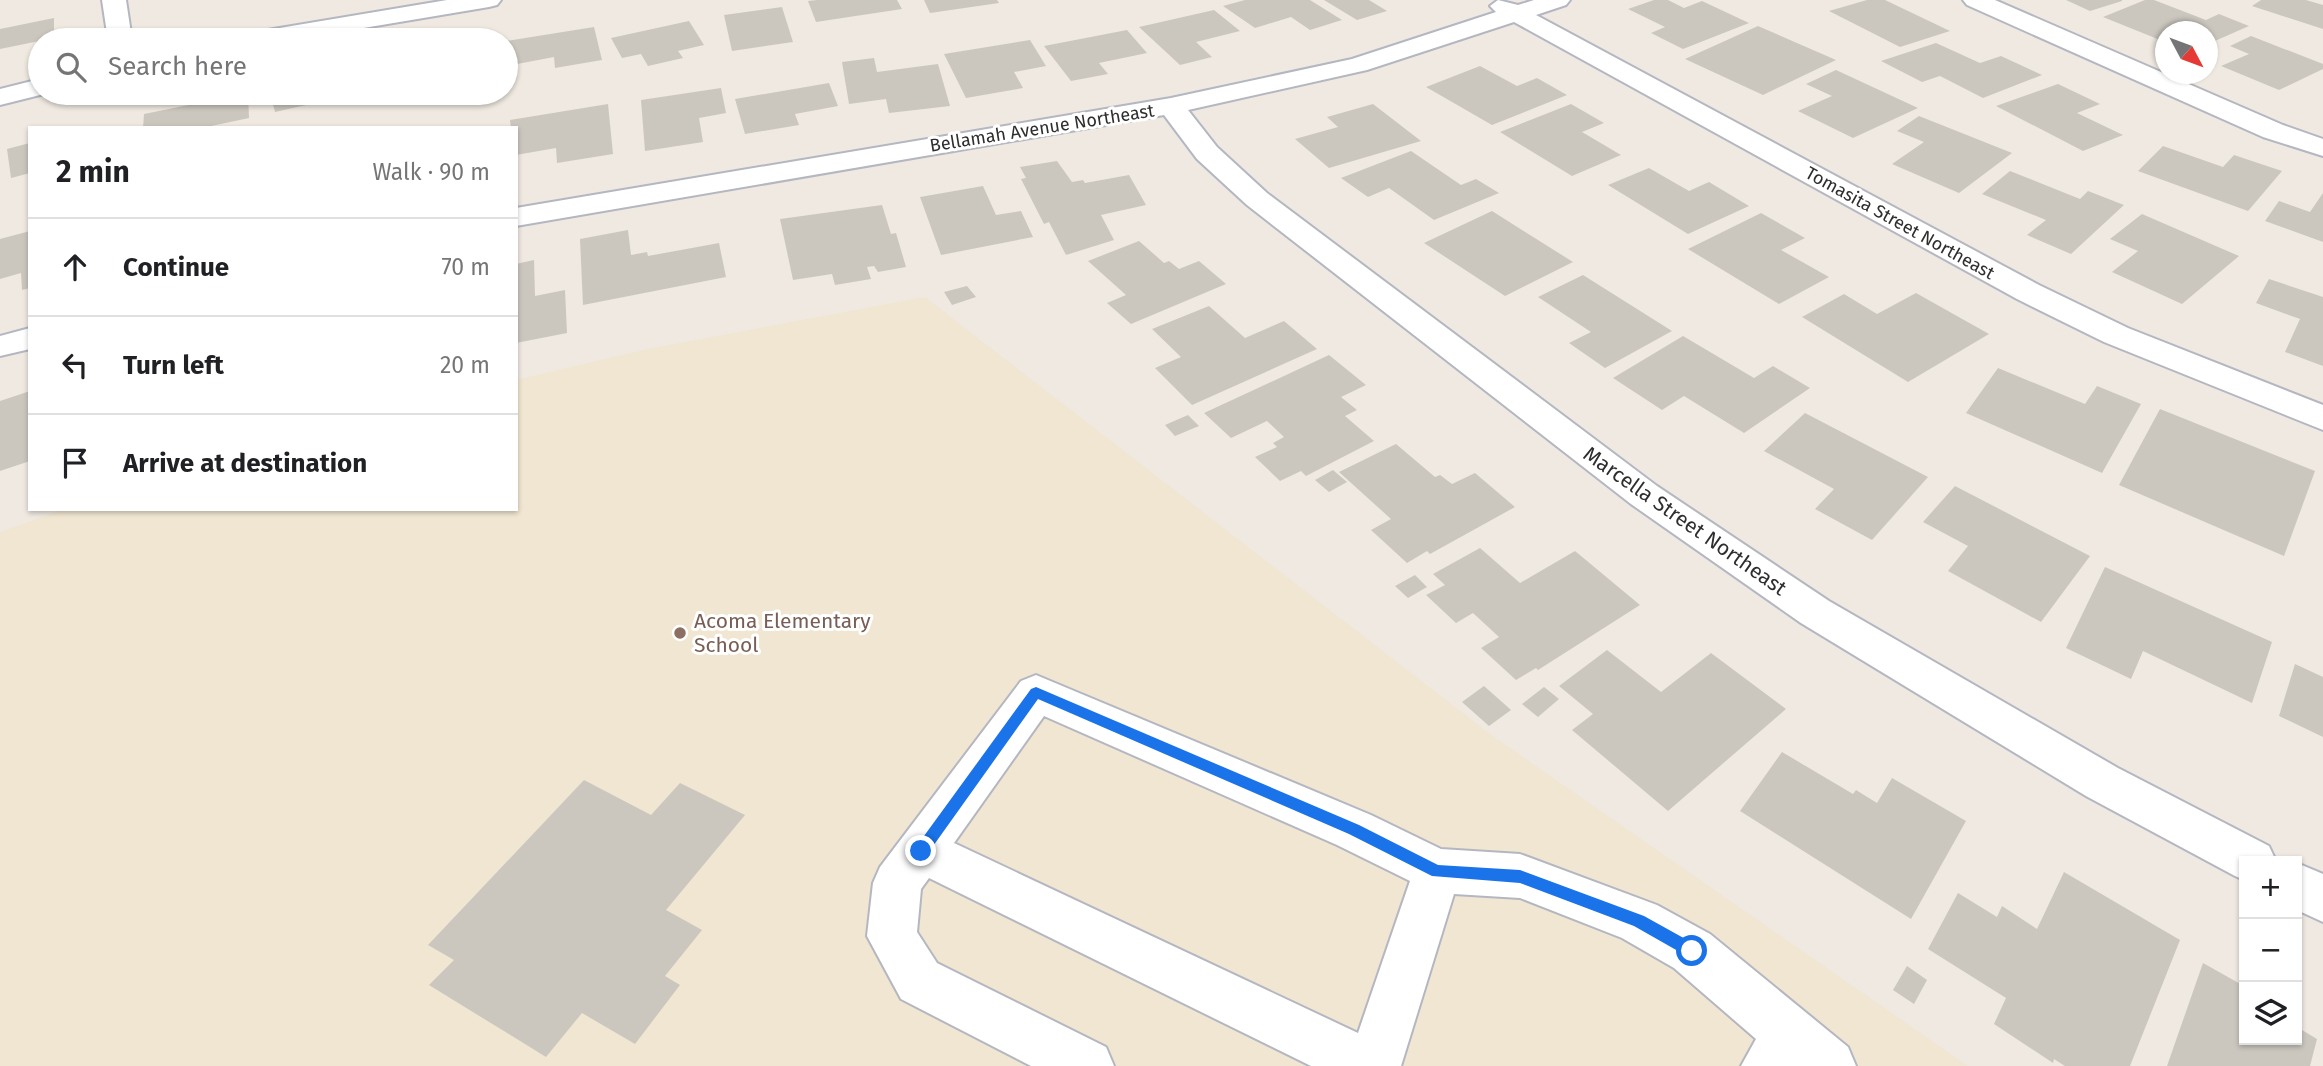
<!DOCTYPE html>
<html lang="en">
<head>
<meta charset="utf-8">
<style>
  :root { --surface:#fff; --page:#f2f2f2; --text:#202124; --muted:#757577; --line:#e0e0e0 }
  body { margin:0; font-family:"Fira Sans",sans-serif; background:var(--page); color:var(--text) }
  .controls { position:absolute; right:21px; bottom:21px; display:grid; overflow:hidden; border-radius:0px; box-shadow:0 2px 5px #0004 }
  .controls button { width:63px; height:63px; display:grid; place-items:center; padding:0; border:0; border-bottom:2px solid var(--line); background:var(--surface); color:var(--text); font:35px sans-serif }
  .compass { position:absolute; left:2155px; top:21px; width:63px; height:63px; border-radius:50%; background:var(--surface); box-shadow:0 2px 5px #0004; rotate:131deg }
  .stop { position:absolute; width:21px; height:21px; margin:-16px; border:5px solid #1a73e8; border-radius:50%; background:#fff }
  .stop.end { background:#1a73e8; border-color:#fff; box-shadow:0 2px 7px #0008 }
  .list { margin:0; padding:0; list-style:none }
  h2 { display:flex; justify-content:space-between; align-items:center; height:91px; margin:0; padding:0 28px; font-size:30px }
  h2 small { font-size:23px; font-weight:400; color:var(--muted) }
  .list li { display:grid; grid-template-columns:46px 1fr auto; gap:21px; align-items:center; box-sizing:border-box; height:98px; padding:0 28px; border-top:2px solid var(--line) }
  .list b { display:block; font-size:26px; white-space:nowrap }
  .list em { font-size:23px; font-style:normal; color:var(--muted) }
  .icon { flex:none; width:38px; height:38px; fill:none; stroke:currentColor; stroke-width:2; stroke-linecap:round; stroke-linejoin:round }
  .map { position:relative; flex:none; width:2323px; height:1066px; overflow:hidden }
  .search { position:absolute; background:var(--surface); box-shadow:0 2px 5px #0004; left:28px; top:28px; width:490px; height:77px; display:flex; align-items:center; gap:18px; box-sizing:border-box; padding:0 24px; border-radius:38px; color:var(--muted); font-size:26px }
  .panel { position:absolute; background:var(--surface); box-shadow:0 2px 5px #0004; left:28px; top:126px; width:490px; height:385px; border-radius:0px }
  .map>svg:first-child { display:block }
</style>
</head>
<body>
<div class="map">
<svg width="2323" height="1066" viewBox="0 0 2323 1066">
  <rect width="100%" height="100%" fill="#efe9e1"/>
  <!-- education -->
  <polygon fill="#f0e6d1" points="925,297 1490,734 1968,1066 0,1066 0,532 65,509 516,509 516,380 648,349"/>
  <!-- building -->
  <g fill="#cbc7bf">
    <polygon points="817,0 897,0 902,9 816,22 808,1"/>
    <polygon points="924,0 997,0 999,3 930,13"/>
    <polygon points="1245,0 1310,0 1342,20 1310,30 1291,17 1255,28 1223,6"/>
    <polygon points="1324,0 1369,0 1387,11 1357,20"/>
    <polygon points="1654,0 1668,0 1684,8 1702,1 1749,23 1683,49 1651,33 1665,27 1628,9"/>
    <polygon points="1867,0 1885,0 1950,31 1900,47 1829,11"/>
    <polygon points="2066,0 2122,0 2122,1 2090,11"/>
    <polygon points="2145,0 2154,0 2206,20 2219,14 2249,26 2208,44 2208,32 2166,32 2166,37 2160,40 2103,17"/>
    <polygon points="2261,0 2306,0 2323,5 2323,29 2252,6"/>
    <polygon points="782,7 793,42 732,51 724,15"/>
    <polygon points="1214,10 1240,31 1196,42 1212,57 1180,65 1139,27"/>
    <polygon points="54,18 54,38 0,49 0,29"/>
    <polygon points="689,21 704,45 678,51 683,58 648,66 641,54 622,58 611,38"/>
    <polygon points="1758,26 1836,60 1763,95 1685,59"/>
    <polygon points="594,27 602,60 555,68 554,57 506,66 506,41"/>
    <polygon points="1127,30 1147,53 1099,63 1108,74 1071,81 1044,46"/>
    <polygon points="2251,36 2323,64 2323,69 2279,90 2221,66 2249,54 2230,46"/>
    <polygon points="1030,40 1046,66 1014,72 1023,88 966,98 944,54"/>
    <polygon points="1936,43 1980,63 2001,56 2042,75 1983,98 1940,76 1922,82 1881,61"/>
    <polygon points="874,58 877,72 938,64 950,106 889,113 886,99 849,104 842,62"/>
    <polygon points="1480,66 1517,86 1537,78 1567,95 1492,125 1426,87"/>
    <polygon points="1836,70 1918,108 1853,138 1798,111 1832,96 1806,84"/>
    <polygon points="829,83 838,106 795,114 799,125 745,134 735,99"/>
    <polygon points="2058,84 2100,104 2077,113 2123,135 2083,151 1996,106"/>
    <polygon points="721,88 726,113 699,118 703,142 645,151 641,100"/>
    <polygon points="248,93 249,118 202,128 143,128 144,114"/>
    <polygon points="270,93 354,93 355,94 275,112"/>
    <polygon points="398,93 430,93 430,94 399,100"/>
    <polygon points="608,104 613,154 557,163 556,148 516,155 516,128 511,128 510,120"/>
    <polygon points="1373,104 1421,141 1329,168 1295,139 1338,127 1327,117"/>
    <polygon points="1571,104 1604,123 1582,132 1621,155 1572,176 1500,132"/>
    <polygon points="1919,116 2012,153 1959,193 1892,164 1924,142 1897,131"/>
    <polygon points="30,143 30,173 11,178 7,149"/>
    <polygon points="2163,146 2223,167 2234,155 2282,171 2248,211 2138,171"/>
    <polygon points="1411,151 1461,185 1476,179 1499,193 1434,220 1389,188 1368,197 1341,178"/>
    <polygon points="1057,161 1072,182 1083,180 1085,183 1129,175 1146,205 1101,215 1114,240 1066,255 1049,222 1044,224 1021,179 1026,178 1020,167"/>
    <polygon points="1649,168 1689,191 1709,182 1749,206 1688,234 1608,185"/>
    <polygon points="2010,171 2080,199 2088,191 2124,205 2071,254 2027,235 2046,220 1982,194"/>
    <polygon points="983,186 996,215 1021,211 1033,237 941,255 920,197"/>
    <polygon points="2323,193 2323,242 2265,221 2279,201 2310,212"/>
    <polygon points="882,205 891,234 896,233 906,267 878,272 874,266 867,267 871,279 835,285 832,274 793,280 780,219"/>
    <polygon points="1492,211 1573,262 1505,296 1424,243"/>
    <polygon points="1761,213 1805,238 1781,250 1829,277 1779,304 1688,249"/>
    <polygon points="2142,214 2239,256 2182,304 2112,272 2138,251 2110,239"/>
    <polygon points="628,230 631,255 647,252 648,256 719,243 726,277 583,305 580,239"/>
    <polygon points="30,231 30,288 22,290 21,273 0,279 0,239"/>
    <polygon points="1139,241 1164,263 1169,261 1179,269 1199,261 1226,284 1131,324 1107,303 1126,295 1088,261"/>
    <polygon points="534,260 535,296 565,290 567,333 516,343 516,264"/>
    <polygon points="1583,275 1672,331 1605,368 1569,343 1591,332 1538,297"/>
    <polygon points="2269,279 2323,297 2323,366 2285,352 2300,319 2256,303"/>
    <polygon points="967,286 976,297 952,305 944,292"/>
    <polygon points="1916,293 1989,334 1908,382 1802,317 1844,294 1877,314"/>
    <polygon points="1209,306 1245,338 1284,321 1317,349 1192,405 1155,368 1181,357 1152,329"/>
    <polygon points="1683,336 1754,378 1773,366 1810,388 1744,433 1684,396 1662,410 1613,378"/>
    <polygon points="1329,355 1366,385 1341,397 1357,410 1345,416 1374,441 1306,476 1301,471 1280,481 1255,457 1277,447 1273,443 1284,437 1267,421 1231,438 1204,413"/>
    <polygon points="1998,368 2085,404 2097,386 2141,404 2102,473 1966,413"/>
    <polygon points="30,391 30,461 0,471 0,401"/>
    <polygon points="2160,409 2315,471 2284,556 2119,485"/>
    <polygon points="1805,413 1928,477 1872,540 1815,509 1834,489 1764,451"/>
    <polygon points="1188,415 1199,426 1175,436 1165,425"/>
    <polygon points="1396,444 1435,477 1440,475 1452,484 1475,473 1515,507 1430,554 1427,551 1407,563 1371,530 1391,519 1339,472"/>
    <polygon points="1333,470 1347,482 1329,492 1315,480"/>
    <polygon points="1955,486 2090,556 2041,622 1948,571 1968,546 1923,522"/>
    <polygon points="1480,548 1520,583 1575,551 1640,605 1538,670 1536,668 1516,680 1481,648 1499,637 1473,613 1456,623 1426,595 1445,585 1433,574"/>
    <polygon points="2105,567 2272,642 2252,703 2143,651 2131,679 2066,648"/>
    <polygon points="1415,575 1427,587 1408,598 1395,586"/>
    <polygon points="1607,650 1661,692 1711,653 1786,709 1668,811 1572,730 1593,714 1559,686"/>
    <polygon points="2295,664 2323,677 2323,737 2279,716"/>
    <polygon points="1484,686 1511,710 1489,726 1462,702"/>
    <polygon points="1544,687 1559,699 1538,717 1522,704"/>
    <polygon points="1782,752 1853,794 1856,790 1877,803 1892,778 1966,821 1911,919 1740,811"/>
    <polygon points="584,780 651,815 680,783 745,815 666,910 702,930 665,976 680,985 635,1044 582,1013 546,1057 429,985 454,960 428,945"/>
    <polygon points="2064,872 2180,940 2130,1066 2065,1066 2054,1059 2053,1063 1994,1024 2006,998 1928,949 1958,893 1997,917 2002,906 2037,929"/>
    <polygon points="2203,963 2244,986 2244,1040 2297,1040 2297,1027 2317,1039 2310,1066 2167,1066"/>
    <polygon points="1907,966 1927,980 1914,1004 1893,990"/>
  </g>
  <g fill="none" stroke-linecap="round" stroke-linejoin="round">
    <defs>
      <g id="minor">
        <polygon points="102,0 126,0 132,40 108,40"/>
        <polygon points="447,0 501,0 497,5 489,7 292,40 238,40 241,35 250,33"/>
        <polygon points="1498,0 1518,5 1534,0 1570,0 1566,5 1536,15 2039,285 2128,328 2323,405 2323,430 2104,342 2017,299 1514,22 1367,70 1188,110 1217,147 1267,193 1657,486 1829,601 2118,768 2269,846 2276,861 2244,861 2244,880 2235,876 2086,796 1801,623 1631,504 1247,205 1197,159 1164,115 516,226 516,208 1171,98 1352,59 1496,12 1490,6"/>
        <polygon points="1963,0 1995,0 2283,125 2323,139 2323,156 2263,137 1967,5"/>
        <polygon points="40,79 40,93 48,93 0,105 0,89"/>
        <polygon points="30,328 30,349 0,356 0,336"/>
        <path d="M 1036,675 L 1371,815 L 1441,849 L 1520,854 L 1657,905 L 1710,934 L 1848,1047 L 1856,1066 L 1741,1066 L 1756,1039 L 1674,968 L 1622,938 L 1520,898 L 1454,894 L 1401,1066 L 1311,1066 L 929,878 L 921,889 L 917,932 L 937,963 L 1106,1047 L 1114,1066 L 1031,1066 L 901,999 L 867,936 L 873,883 L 880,867 L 1021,681 ZM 1044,716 L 1337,845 L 1410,881 L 1358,1033 L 954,843 Z"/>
        <polygon points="2297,863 2323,874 2323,922 2297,910"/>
      </g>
    </defs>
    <!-- minor casing -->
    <use href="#minor" stroke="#b4b7c1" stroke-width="4"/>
    <!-- minor -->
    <use href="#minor" fill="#fff" fill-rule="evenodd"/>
  </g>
  <!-- route -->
  <polygon fill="#1a73e8" points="1036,687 1359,825 1438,865 1520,870 1644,916 1698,946 1700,951 1692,959 1634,926 1520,883 1432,876 1349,834 1038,699 926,856 916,856 916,847 1031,689"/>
  <!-- markers -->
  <circle fill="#8d6e63" stroke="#fff" stroke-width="2.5" cx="680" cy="633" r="7"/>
  <g text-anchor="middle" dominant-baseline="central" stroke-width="6" stroke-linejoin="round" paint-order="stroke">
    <!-- far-street labels -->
    <g font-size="18" fill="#2e2e2e" stroke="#fff">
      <text transform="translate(1042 128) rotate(-9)">Bellamah Avenue Northeast</text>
      <text transform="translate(1900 223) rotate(29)">Tomasita Street Northeast</text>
    </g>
    <!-- street labels -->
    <g font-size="21" fill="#2e2e2e" stroke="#fff">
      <text transform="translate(1685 521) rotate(35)">Marcella Street Northeast</text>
    </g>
    <!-- education labels -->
    <g font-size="21" fill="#785e54" stroke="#fff" text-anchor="start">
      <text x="694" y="621">Acoma Elementary<tspan x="694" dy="24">School</tspan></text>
    </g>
  </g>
</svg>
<div class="controls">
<button>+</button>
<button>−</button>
<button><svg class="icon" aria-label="layers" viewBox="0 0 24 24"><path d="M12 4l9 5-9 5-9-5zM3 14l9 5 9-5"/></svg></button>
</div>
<svg class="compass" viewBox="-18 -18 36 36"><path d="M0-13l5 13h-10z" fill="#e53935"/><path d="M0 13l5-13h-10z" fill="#757577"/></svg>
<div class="stop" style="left:1692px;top:951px"></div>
<div class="stop end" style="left:921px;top:851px"></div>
<div class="search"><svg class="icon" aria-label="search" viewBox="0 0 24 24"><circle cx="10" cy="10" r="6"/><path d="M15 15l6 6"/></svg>Search here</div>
<section class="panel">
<h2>2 min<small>Walk · 90 m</small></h2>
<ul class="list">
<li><svg class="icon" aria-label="ahead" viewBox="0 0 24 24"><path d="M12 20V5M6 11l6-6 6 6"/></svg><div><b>Continue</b></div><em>70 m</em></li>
<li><svg class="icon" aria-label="left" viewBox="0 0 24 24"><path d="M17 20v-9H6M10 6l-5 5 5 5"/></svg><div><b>Turn left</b></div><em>20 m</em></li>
<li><svg class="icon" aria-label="arrive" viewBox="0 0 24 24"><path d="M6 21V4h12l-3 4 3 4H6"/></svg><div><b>Arrive at destination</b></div></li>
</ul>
</section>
</div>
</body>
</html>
